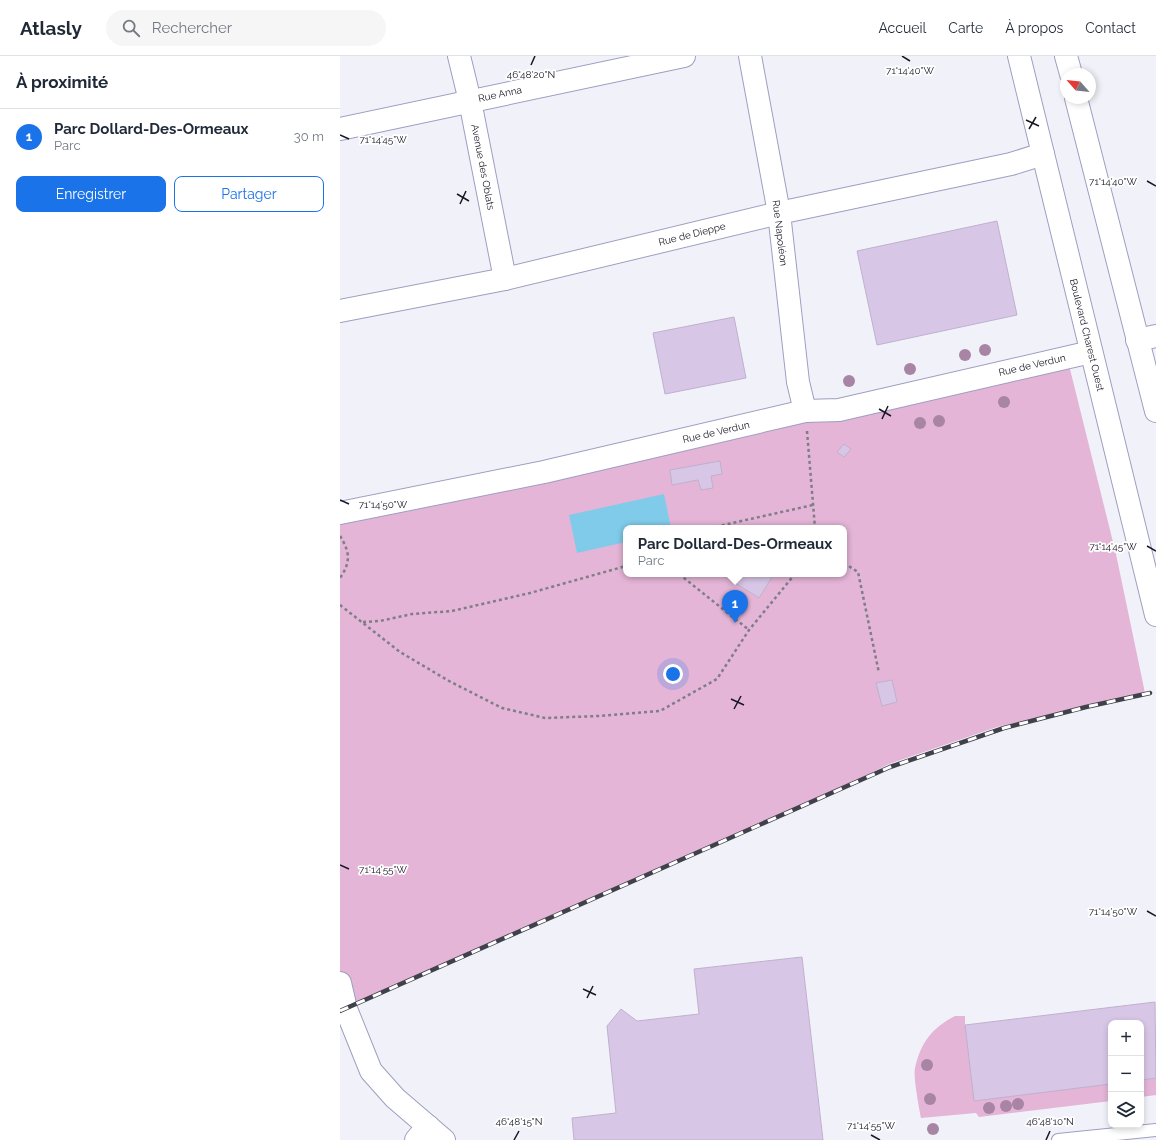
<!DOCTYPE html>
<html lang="fr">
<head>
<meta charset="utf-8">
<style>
  :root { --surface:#fff; --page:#f6f6f7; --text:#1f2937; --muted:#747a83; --line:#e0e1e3; --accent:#1a73e8 }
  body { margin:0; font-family:Raleway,sans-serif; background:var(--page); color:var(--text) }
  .controls { position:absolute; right:12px; bottom:12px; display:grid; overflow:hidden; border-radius:8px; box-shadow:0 2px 6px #0003 }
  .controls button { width:36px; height:36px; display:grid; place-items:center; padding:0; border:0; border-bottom:1px solid var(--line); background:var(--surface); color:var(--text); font:20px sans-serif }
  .compass { position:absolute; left:720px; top:12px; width:36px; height:36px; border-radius:50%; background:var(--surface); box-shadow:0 2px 6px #0003; rotate:297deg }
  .you { position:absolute; left:333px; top:618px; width:14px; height:14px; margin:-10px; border:3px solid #fff; border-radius:50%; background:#1a73e8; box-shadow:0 0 0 6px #1a73e833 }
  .badge { display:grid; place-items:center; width:26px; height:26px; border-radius:50%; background:var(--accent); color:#fff; font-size:13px; font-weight:700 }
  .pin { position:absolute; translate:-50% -33px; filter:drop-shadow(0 1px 2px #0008) }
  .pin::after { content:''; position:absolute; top:21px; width:14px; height:12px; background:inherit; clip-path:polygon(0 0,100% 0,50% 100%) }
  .popup { position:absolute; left:283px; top:469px; width:224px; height:52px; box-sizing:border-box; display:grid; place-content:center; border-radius:8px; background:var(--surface); filter:drop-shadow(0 1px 3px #0005); font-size:13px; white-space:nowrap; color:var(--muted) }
  .popup b { font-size:15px; color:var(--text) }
  .popup::after { content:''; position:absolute; left:50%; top:100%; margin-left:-8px; border:8px solid transparent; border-top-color:var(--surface) }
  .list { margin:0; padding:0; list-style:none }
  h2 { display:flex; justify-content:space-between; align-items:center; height:52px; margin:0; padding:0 16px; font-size:17px }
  h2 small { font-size:13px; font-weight:400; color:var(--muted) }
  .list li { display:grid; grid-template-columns:26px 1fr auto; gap:12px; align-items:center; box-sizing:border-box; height:56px; padding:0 16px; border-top:1px solid var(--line) }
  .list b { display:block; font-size:15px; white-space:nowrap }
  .list p { margin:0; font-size:13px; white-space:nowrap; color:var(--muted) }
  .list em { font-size:13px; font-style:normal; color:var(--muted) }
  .actions { display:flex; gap:8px; padding:12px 16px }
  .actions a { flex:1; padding:9px 0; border:1px solid var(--accent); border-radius:8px; text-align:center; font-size:14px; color:var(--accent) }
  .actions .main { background:var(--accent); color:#fff }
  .icon { flex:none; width:22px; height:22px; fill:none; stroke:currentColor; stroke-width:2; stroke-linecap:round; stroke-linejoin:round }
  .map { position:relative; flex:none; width:816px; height:1084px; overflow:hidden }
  header { display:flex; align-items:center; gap:24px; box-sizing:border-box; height:56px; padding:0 20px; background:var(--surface); border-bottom:1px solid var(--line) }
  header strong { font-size:19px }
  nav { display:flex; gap:22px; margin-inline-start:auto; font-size:14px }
  .search { width:280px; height:36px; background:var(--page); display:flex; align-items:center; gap:10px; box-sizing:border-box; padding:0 14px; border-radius:22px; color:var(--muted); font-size:15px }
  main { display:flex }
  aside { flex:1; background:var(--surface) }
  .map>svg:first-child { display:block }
</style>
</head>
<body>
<header>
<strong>Atlasly</strong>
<div class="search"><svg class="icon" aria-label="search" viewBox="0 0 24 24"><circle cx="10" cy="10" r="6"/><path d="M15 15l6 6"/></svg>Rechercher</div>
<nav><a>Accueil</a><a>Carte</a><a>À propos</a><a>Contact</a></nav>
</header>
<main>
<aside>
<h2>À proximité<small></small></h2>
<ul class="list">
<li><span class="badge">1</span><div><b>Parc Dollard-Des-Ormeaux</b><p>Parc</p></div><em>30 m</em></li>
</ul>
<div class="actions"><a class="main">Enregistrer</a><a>Partager</a></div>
</aside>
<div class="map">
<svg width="816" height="1084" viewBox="0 0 816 1084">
  <rect width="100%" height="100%" fill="#f1f2f9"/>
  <!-- green -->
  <g fill="#e4b5d7" fill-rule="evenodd">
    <path d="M 727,301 L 776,498 L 805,637 L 657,671 L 549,708 L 501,732 L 6,953 L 0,927 L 0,457 ZM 286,472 L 504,472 L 504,518 L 286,518 Z"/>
    <path d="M 615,960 L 625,960 L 625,969 L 771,1028 L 771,1045 L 639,1061 L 636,1057 L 581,1062 C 579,1051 573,1021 575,1012 C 581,986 592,972 615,960 Z"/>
    <polygon points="816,1022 816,1039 801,1041 801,1024"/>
  </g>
  <!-- water -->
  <polygon fill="#81cbea" points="324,438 331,472 286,472 286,486 237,497 229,459"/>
  <!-- building -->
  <g fill="#d7c6e6" stroke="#c0b0cf">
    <polygon points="657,165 677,259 537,289 517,195"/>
    <polygon points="394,261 406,322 325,338 313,277"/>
    <polygon points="504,388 511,393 504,401 497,396"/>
    <polygon points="380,405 382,418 371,420 373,432 361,434 358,424 332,429 330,414"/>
    <polygon points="381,518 434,518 419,542"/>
    <polygon points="552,624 557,646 542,650 536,627"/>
    <polygon points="462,901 483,1084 234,1084 232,1062 276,1057 267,970 281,953 297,965 359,958 354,913"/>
    <polygon points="815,946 816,1022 801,1024 801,967 771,967 771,1028 634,1045 625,969"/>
  </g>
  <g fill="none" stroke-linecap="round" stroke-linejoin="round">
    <defs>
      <polyline id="lane" points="718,1084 816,1074"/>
      <g id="street">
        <polyline points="119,0 130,45 165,223"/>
        <polyline points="410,0 439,157 458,326 465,355"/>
        <polyline points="0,73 344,0"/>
        <polyline points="0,255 165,223 439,157 671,108 703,98"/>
        <polyline points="797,284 816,280"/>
        <polyline points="0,457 204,416 465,355 499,354 751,296"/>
        <polyline points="0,927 6,953 31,1015 55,1042 104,1084"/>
        <polyline points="76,1084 88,1070"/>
      </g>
      <g id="primary">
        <polyline points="679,0 816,559"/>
        <polyline points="726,0 731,18"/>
        <polyline points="736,42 816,355"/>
      </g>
    </defs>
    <!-- lane casing -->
    <use href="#lane" stroke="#9d9fc0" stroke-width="14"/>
    <!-- street casing -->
    <use href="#street" stroke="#9d9fc0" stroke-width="24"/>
    <!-- primary casing -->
    <use href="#primary" stroke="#9d9fc0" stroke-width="24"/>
    <!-- path -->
    <g stroke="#7e7e88" stroke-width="2.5" stroke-dasharray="3 3" stroke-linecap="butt">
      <polyline points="467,375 475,472"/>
      <polyline points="370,472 473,449"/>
      <path d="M 0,480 C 10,496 11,506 0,522"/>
      <polyline points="504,507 518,516 539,617"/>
      <polyline points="339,518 409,574"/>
      <polyline points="0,549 60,596 109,625 162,652 205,662 258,660 320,655 377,623 409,574 455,518"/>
      <polyline points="23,566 40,565 72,558 112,555 190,537 286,510"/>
    </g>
    <!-- lane -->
    <use href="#lane" stroke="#fff" stroke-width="12"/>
    <!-- street -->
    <use href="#street" stroke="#fff" stroke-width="22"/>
    <!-- primary -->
    <use href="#primary" stroke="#fff" stroke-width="22"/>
    <defs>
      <polyline id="rail" points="0,955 550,711 664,672 746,651 810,637"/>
    </defs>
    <!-- rail casing -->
    <use href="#rail" stroke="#41414c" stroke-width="4.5"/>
    <!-- rail -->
    <use href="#rail" stroke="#fff" stroke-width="3" stroke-dasharray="9" stroke-linecap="butt"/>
  </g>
  <!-- trees -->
  <g fill="#a885a4">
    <circle cx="645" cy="294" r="6"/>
    <circle cx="625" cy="299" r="6"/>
    <circle cx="570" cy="313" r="6"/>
    <circle cx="509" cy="325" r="6"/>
    <circle cx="664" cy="346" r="6"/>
    <circle cx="599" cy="365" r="6"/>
    <circle cx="580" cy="367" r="6"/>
    <circle cx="587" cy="1009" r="6"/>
    <circle cx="590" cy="1043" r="6"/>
    <circle cx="678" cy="1048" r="6"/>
    <circle cx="666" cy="1050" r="6"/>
    <circle cx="649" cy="1052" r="6"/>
    <circle cx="593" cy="1073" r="6"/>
  </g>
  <!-- ticks -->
  <path fill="none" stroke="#181824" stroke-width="1.5" d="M 562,0 L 570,5M 191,9 L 195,0M 686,64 L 699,70M 689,73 L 696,61M 0,79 L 9,83M 807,125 L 816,130M 117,138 L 129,145M 120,148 L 126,135M 539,353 L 551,360M 542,363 L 548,350M 0,444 L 9,448M 807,490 L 816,495M 391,643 L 404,649M 394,653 L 401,640M 0,809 L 9,813M 807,855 L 816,860M 243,933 L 256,939M 247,942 L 253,930M 531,1079 L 540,1084M 174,1084 L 179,1075M 706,1084 L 710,1075"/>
  <g text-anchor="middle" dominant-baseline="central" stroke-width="3.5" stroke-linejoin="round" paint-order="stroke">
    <!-- street labels -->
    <g font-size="10" fill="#181824" stroke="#fff">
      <text transform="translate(160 38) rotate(-12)">Rue Anna</text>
      <text transform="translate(143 111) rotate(79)">Avenue des Oblats</text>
      <text transform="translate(440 177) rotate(83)">Rue Napoléon</text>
      <text transform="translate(352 178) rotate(-14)">Rue de Dieppe</text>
      <text transform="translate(747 279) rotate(76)">Boulevard Charest Ouest</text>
      <text transform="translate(692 309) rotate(-13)">Rue de Verdun</text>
      <text transform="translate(376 376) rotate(-13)">Rue de Verdun</text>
    </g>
  </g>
  <g font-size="10" text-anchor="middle" fill="#181824" stroke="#fff" stroke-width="3.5" stroke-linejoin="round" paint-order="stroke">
    <text x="570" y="18">71°14'40"W</text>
    <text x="191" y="22">46°48'20"N</text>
    <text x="43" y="87">71°14'45"W</text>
    <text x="773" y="129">71°14'40"W</text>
    <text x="43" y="452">71°14'50"W</text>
    <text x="773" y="494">71°14'45"W</text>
    <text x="43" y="817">71°14'55"W</text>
    <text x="773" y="859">71°14'50"W</text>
    <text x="179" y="1069">46°48'15"N</text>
    <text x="710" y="1069">46°48'10"N</text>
    <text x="531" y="1073">71°14'55"W</text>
  </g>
</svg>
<div class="controls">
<button>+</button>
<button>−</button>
<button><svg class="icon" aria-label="layers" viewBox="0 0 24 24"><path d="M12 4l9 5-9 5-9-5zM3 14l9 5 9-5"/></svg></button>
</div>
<svg class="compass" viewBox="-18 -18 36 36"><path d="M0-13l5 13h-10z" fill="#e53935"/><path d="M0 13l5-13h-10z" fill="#747a83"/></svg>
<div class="you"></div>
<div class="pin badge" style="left:395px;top:567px">1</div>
<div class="popup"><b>Parc Dollard-Des-Ormeaux</b>Parc</div>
</div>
</main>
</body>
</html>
